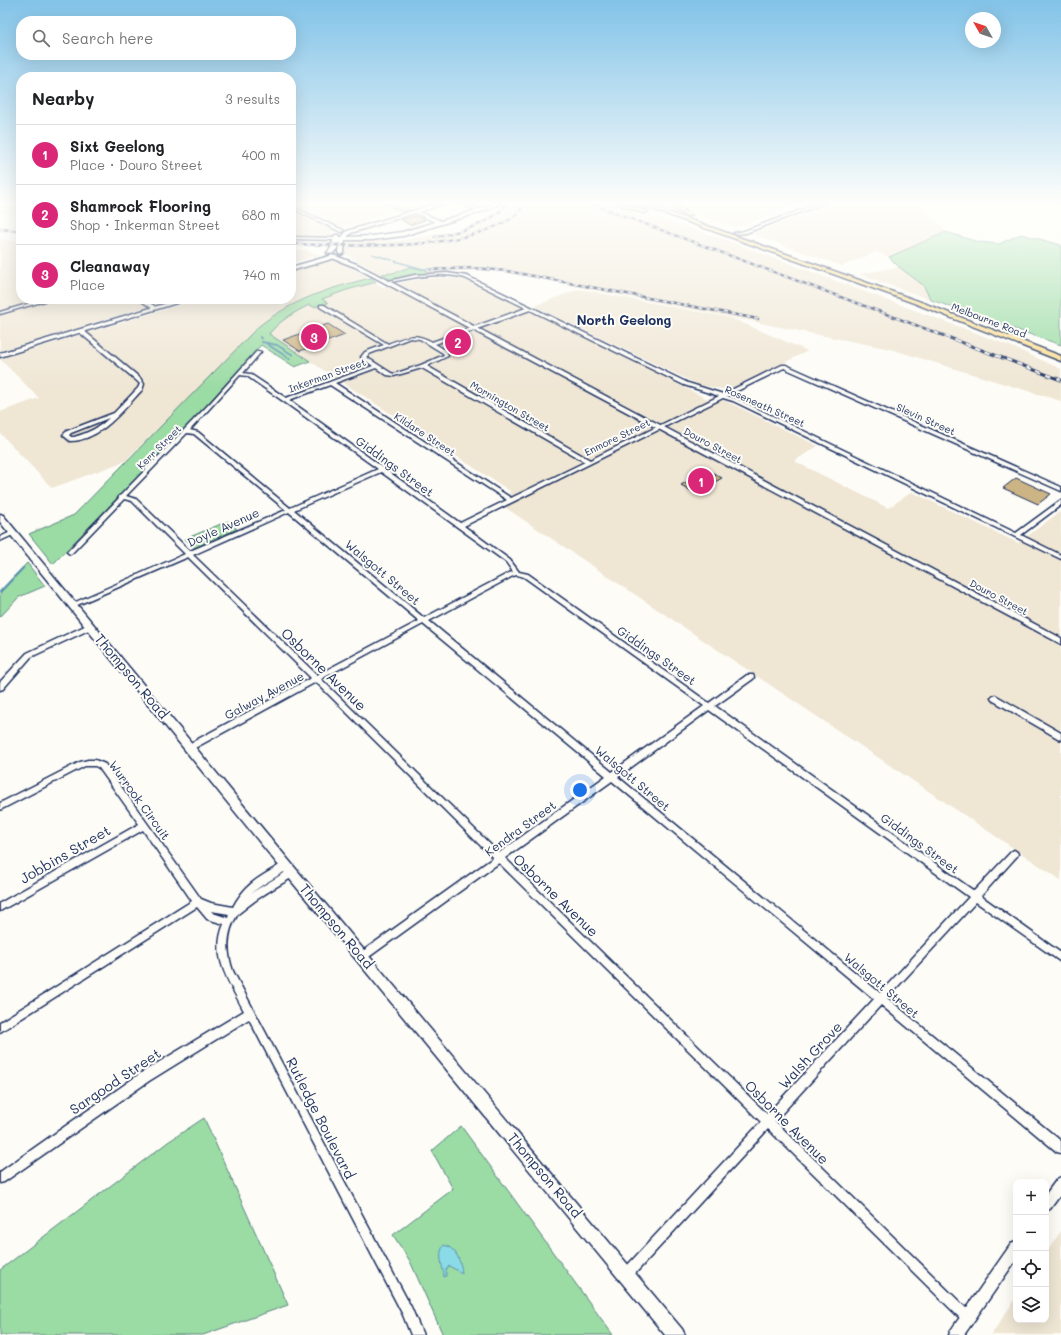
<!DOCTYPE html>
<html lang="en">
<head>
<meta charset="utf-8">
<style>
  :root { --surface:#fff; --page:#f6f6f6; --text:#202124; --muted:#757577; --line:#e0e0e0; --accent:#db2777 }
  body { margin:0; font-family:Mali,sans-serif; background:var(--page); color:var(--text) }
  .controls { position:absolute; right:12px; bottom:12px; display:grid; overflow:hidden; border-radius:8px; box-shadow:0 4px 16px #0002 }
  .controls button { width:36px; height:36px; display:grid; place-items:center; padding:0; border:0; border-bottom:1px solid var(--line); background:var(--surface); color:var(--text); font:20px sans-serif }
  .compass { position:absolute; left:965px; top:12px; width:36px; height:36px; border-radius:50%; background:var(--surface); box-shadow:0 4px 16px #0002; rotate:310deg }
  .you { position:absolute; left:580px; top:790px; width:14px; height:14px; margin:-10px; border:3px solid #fff; border-radius:50%; background:#1a73e8; box-shadow:0 0 0 6px #1a73e833 }
  .badge { display:grid; place-items:center; width:26px; height:26px; border-radius:50%; background:var(--accent); color:#fff; font-size:13px; font-weight:700 }
  .pin { position:absolute; translate:-50% -50%; border:2px solid #fff; box-shadow:0 1px 4px #0006 }
  .list { margin:0; padding:0; list-style:none }
  h2 { display:flex; justify-content:space-between; align-items:center; height:52px; margin:0; padding:0 16px; font-size:17px }
  h2 small { font-size:13px; font-weight:400; color:var(--muted) }
  .list li { display:grid; grid-template-columns:26px 1fr auto; gap:12px; align-items:center; box-sizing:border-box; height:60px; padding:0 16px; border-top:1px solid var(--line) }
  .list b { display:block; font-size:15px; white-space:nowrap }
  .list p { margin:0; font-size:13px; white-space:nowrap; color:var(--muted) }
  .list em { font-size:13px; font-style:normal; color:var(--muted) }
  .icon { flex:none; width:22px; height:22px; fill:none; stroke:currentColor; stroke-width:2; stroke-linecap:round; stroke-linejoin:round }
  .map { position:relative; flex:none; width:1061px; height:1335px; overflow:hidden }
  .search { position:absolute; background:var(--surface); box-shadow:0 4px 16px #0002; left:16px; top:16px; width:280px; height:44px; display:flex; align-items:center; gap:10px; box-sizing:border-box; padding:0 14px; border-radius:16px; color:var(--muted); font-size:15px }
  .panel { position:absolute; background:var(--surface); box-shadow:0 4px 16px #0002; left:16px; top:72px; width:280px; height:232px; border-radius:16px }
  .map>svg:first-child { display:block }
</style>
</head>
<body>
<div class="map">
<svg width="1061" height="1335" viewBox="0 0 1061 1335">
  <rect width="100%" height="100%" fill="#fdfcf7"/>
  <filter id="ink" filterUnits="userSpaceOnUse"><feTurbulence type="fractalNoise" baseFrequency=".025" numOctaves="2"/><feDisplacementMap in="SourceGraphic" scale="8" xChannelSelector="R" yChannelSelector="G"/><feConvolveMatrix kernelMatrix="1 2 1 2 8 2 1 2 1" color-interpolation-filters="sRGB"/></filter>
  <g filter="url(#ink)">
    <!-- built -->
    <g fill="#efe6d4">
      <polygon points="0,203 21,203 21,215 0,213"/>
      <polygon points="291,203 421,203 420,205 347,226 332,232 331,237 291,236"/>
      <polygon points="504,203 611,203 637,213 689,228 721,238 1008,345 1061,369 1061,401 890,349 514,274 493,271 440,271 387,278 347,255 343,250 345,241 403,240 454,231 482,221 498,210"/>
      <polygon points="674,203 803,203 735,228 685,210"/>
      <polygon points="833,203 918,203 946,232 889,257 876,252 842,266 752,234"/>
      <polygon points="0,239 21,242 21,299 173,299 0,351"/>
      <polygon points="291,250 305,250 320,255 291,263"/>
      <polygon points="332,259 339,261 371,278 347,284 301,300 278,312 266,321 128,458 128,460 52,488 0,433 0,412 39,398 0,359 200,299 291,299 291,271"/>
      <polygon points="899,267 923,285 931,300 859,274"/>
      <polygon points="429,278 461,278 614,351 705,398 726,401 818,446 794,461 888,508 912,492 1018,543 1061,511 1061,880 506,508 510,491 268,334 281,322 294,313 310,305 328,303 321,299 337,293 375,282 383,287 397,283"/>
      <polygon points="579,289 731,318 808,351 728,390 699,385 534,306"/>
      <polygon points="1061,1231 1061,1335 991,1335 1016,1298 1016,1320 1046,1320 1046,1253"/>
    </g>
    <!-- green -->
    <g fill="#9bdba4" stroke="#5b8581">
      <polygon points="946,232 978,242 999,244 1021,234 1061,245 1061,345 931,300 923,285 899,267 889,257"/>
      <polygon points="410,267 426,270 430,275 393,281 381,274 393,273"/>
      <path d="M 371,278 L 376,282 L 347,290 L 322,299 L 328,303 L 314,307 L 309,305 C 295,312 279,321 269,334 L 310,361 L 295,367 L 261,345 L 196,417 L 53,564 L 29,534 L 74,515 L 259,326 C 294,299 329,288 371,278 Z"/>
      <polygon points="228,521 237,529 195,548 185,539"/>
      <polygon points="27,563 45,586 19,597 0,617 0,591"/>
      <polygon points="204,1118 288,1305 203,1335 0,1335 0,1270 168,1142"/>
      <polygon points="461,1126 613,1335 443,1335 410,1261 393,1235 453,1189 432,1151"/>
    </g>
    <!-- water -->
    <path fill="#8adae7" stroke="#5e96b0" d="M 444,1245 C 456,1248 461,1261 462,1273 L 449,1266 L 446,1270 L 446,1276 L 444,1277 C 443,1266 437,1254 444,1245 Z"/>
    <g fill="none" stroke-linecap="round" stroke-linejoin="round">
      <!-- stream-far2 -->
      <g stroke="#5e96b0" stroke-width="1.5">
        <polyline points="372,254 392,260"/>
        <polyline points="395,261 423,269 489,268"/>
      </g>
      <!-- stream-far1 -->
      <g stroke="#5e96b0" stroke-width="2">
        <polyline points="260,337 261,339"/>
        <polyline points="262,342 277,345 293,355"/>
        <polyline points="267,344 290,359"/>
      </g>
      <!-- stream -->
      <polyline stroke="#5e96b0" stroke-width="2.5" points="0,592 23,568"/>
    </g>
    <!-- building -->
    <g fill="#cdb484" stroke="#1b2f5e">
      <polygon points="382,203 413,203 408,211 403,212"/>
      <polygon points="416,216 425,220 410,225 401,220"/>
      <polygon points="328,324 345,335 300,351 283,340"/>
      <polygon points="708,470 722,478 695,493 681,485"/>
      <polygon points="1016,478 1051,494 1038,504 1003,488"/>
    </g>
    <g fill="none" stroke-linecap="round" stroke-linejoin="round">
      <defs>
        <g id="minor">
          <polygon points="460,203 465,203 482,211 479,212"/>
          <polygon points="820,203 825,203 746,233 736,234 734,233 744,231"/>
          <polygon points="291,206 343,230 344,231 341,232 291,208"/>
          <polygon points="291,237 335,238 337,239 335,240 291,239"/>
          <path d="M 447,273 L 467,276 L 688,383 L 723,394 L 782,365 L 786,365 L 1061,487 L 1061,491 L 1059,490 L 784,368 L 727,396 L 737,399 L 1016,533 L 1061,500 L 1061,505 L 1021,535 L 1061,555 L 1061,559 L 733,401 L 723,398 L 464,526 L 510,560 L 519,572 L 528,574 L 709,703 L 747,675 L 753,675 L 754,677 L 753,679 L 715,706 L 974,891 L 1011,852 L 1014,850 L 1017,852 L 1018,854 L 1017,856 L 981,896 L 1061,953 L 1061,962 L 976,902 L 887,998 L 1061,1141 L 1061,1153 L 1057,1152 L 881,1005 L 775,1121 L 972,1314 L 974,1318 L 972,1322 L 968,1324 L 964,1322 L 768,1129 L 631,1278 L 627,1280 L 623,1278 L 621,1274 L 623,1270 L 761,1122 L 499,863 L 366,959 L 363,960 L 360,959 L 358,956 L 360,953 L 493,858 L 316,682 L 193,749 L 187,749 L 186,747 L 187,745 L 311,678 L 188,557 L 75,606 L 71,606 L 70,605 L 71,604 L 185,554 L 132,501 L 124,499 L 72,553 L 70,554 L 67,552 L 119,498 L 119,496 L 121,495 L 211,402 L 257,351 L 261,352 L 243,373 L 250,374 L 286,398 L 373,366 L 361,357 L 365,352 L 384,345 L 320,307 L 320,305 L 324,305 L 388,344 C 407,337 413,332 432,342 L 526,308 L 465,278 C 438,271 412,278 386,283 L 384,282 L 415,275 ZM 530,310 L 684,385 L 719,396 L 590,460 L 427,366 L 448,356 L 447,351 L 435,344 ZM 410,338 L 420,339 L 443,353 L 444,355 L 421,365 L 394,374 L 391,373 L 366,357 L 369,354 ZM 376,368 L 387,375 L 394,376 L 422,368 L 585,462 L 511,498 L 335,383 ZM 240,375 L 247,376 L 283,401 L 378,469 L 290,508 L 198,432 L 190,430 ZM 330,385 L 507,500 L 460,523 L 289,400 ZM 187,433 L 194,434 L 286,510 L 190,551 L 136,499 L 126,496 ZM 381,472 L 506,562 L 513,572 L 509,573 L 424,618 L 294,510 ZM 289,512 L 290,513 L 419,621 L 317,675 L 193,555 ZM 517,575 L 524,577 L 704,706 L 612,772 L 429,621 L 513,576 ZM 423,624 L 606,776 L 499,853 L 321,679 ZM 709,710 L 969,897 L 880,993 L 618,777 ZM 612,781 L 874,999 L 767,1114 L 505,858 Z"/>
          <polygon points="45,299 52,299 0,314 0,312"/>
          <polygon points="139,299 144,299 157,308 153,309"/>
          <path d="M 79,330 L 83,330 L 140,378 L 144,384 L 142,390 C 123,410 100,441 70,441 L 63,435 L 67,431 L 114,413 L 138,388 L 140,384 L 136,380 L 79,332 ZM 109,418 C 99,428 88,433 74,437 L 71,437 L 69,435 L 71,433 Z"/>
          <polygon points="13,531 15,532 16,533 15,534 0,541 0,537"/>
          <polygon points="89,624 93,624 94,626 93,628 31,657 3,689 0,690 0,682 27,653"/>
          <polygon points="995,695 1061,733 1061,740 992,700 991,698"/>
          <path d="M 88,760 L 95,760 L 105,764 L 201,899 L 211,903 L 233,907 C 246,882 261,877 283,863 L 286,862 L 289,863 L 290,866 L 289,869 L 264,884 L 251,893 L 289,870 L 292,869 L 295,870 L 296,873 L 295,876 C 279,885 262,895 248,906 C 245,909 241,911 238,914 C 226,932 226,951 233,971 L 411,1307 L 423,1335 L 411,1335 L 403,1315 L 249,1019 L 149,1081 L 4,1182 L 0,1183 L 0,1172 L 141,1073 L 244,1011 C 230,983 210,957 224,924 L 207,919 L 197,907 L 0,1032 L 0,1022 L 192,901 L 143,830 L 0,911 L 0,903 L 139,824 L 99,768 L 95,766 L 85,766 L 0,810 L 0,803 L 80,762 ZM 211,911 L 229,914 L 228,918 L 213,913 Z"/>
        </g>
        <g id="tertiary">
          <polygon points="332,256 336,256 359,265 1061,638 1061,644 355,267 332,258"/>
          <polygon points="1061,1177 1061,1194 1050,1209 1046,1211 1046,1194 1057,1179"/>
          <polygon points="1016,1242 1016,1260 964,1335 949,1335 951,1330 1011,1244"/>
        </g>
        <g id="secondary">
          <path d="M 438,203 L 445,203 L 420,212 L 441,221 L 483,208 L 494,203 L 500,203 L 487,210 L 403,236 L 372,240 L 345,240 L 344,253 L 341,255 L 338,253 L 339,241 L 337,249 L 332,254 L 327,253 C 333,247 332,241 335,235 L 339,235 L 339,237 L 342,237 L 347,231 ZM 415,213 L 435,222 L 402,232 L 372,236 L 347,237 L 351,233 Z"/>
          <polygon points="333,255 335,256 335,258 291,271 291,267"/>
          <polygon points="181,299 190,299 0,357 0,353"/>
          <polygon points="0,514 3,515 296,869 682,1329 685,1335 665,1335 288,877 0,522"/>
        </g>
        <g id="trunk">
          <polygon points="616,203 624,203 648,212 643,213"/>
          <polygon points="635,203 643,203 918,301 1061,356 1061,361 914,303"/>
          <polygon points="664,203 671,203 692,215 687,216"/>
        </g>
      </defs>
      <!-- minor casing -->
      <use href="#minor" stroke="#1b2f5e" stroke-width="3"/>
      <!-- tertiary casing -->
      <use href="#tertiary" stroke="#1b2f5e" stroke-width="3"/>
      <!-- secondary casing -->
      <use href="#secondary" stroke="#1b2f5e" stroke-width="3"/>
      <!-- trunk casing -->
      <use href="#trunk" stroke="#1b2f5e" stroke-width="3"/>
      <!-- minor -->
      <use href="#minor" fill="#fdfcf7" fill-rule="evenodd"/>
      <!-- tertiary -->
      <use href="#tertiary" fill="#fdfcf7" fill-rule="evenodd"/>
      <!-- secondary -->
      <use href="#secondary" fill="#fdfcf7" fill-rule="evenodd"/>
      <!-- trunk -->
      <use href="#trunk" fill="#fbdf96" fill-rule="evenodd"/>
      <defs>
        <g id="rail-far1">
          <polyline points="589,203 937,333"/>
          <polyline points="0,229 21,231"/>
          <path d="M 435,237 C 462,231 490,225 508,203"/>
          <path d="M 291,244 C 356,245 451,253 509,220 C 515,217 521,209 526,203"/>
          <polyline points="431,270 472,268 507,271 758,319"/>
        </g>
        <polyline id="rail" points="934,332 1061,380"/>
      </defs>
      <!-- rail-far1 casing -->
      <use href="#rail-far1" stroke="#1b2f5e" stroke-width="2.5"/>
      <!-- rail casing -->
      <use href="#rail" stroke="#1b2f5e" stroke-width="3"/>
      <!-- rail-far1 -->
      <use href="#rail-far1" stroke="#fdfcf7" stroke-width="1.5" stroke-dasharray="4" stroke-linecap="butt"/>
      <!-- rail -->
      <use href="#rail" stroke="#fdfcf7" stroke-width="2" stroke-dasharray="5.5" stroke-linecap="butt"/>
    </g>
  </g>
  <!-- sky -->
  <linearGradient id="sky" x2="0" y2="1"><stop stop-color="#82c3e8"/><stop offset="0.52" stop-color="#fefefb"/><stop offset="1" stop-color="#fefefb" stop-opacity="0"/></linearGradient>
  <rect width="1061" height="390" fill="url(#sky)"/>
  <g text-anchor="middle" dominant-baseline="central" stroke-width="4" stroke-linejoin="round" paint-order="stroke">
    <!-- far-street labels -->
    <g font-size="10" fill="#1b2f5e" stroke="#fdfcf7">
      <text transform="translate(989 320) rotate(21)">Melbourne Road</text>
      <text transform="translate(327 375) rotate(-20)">Inkerman Street</text>
      <text transform="translate(510 406) rotate(30)">Mornington Street</text>
      <text transform="translate(765 406) rotate(24)">Roseneath Street</text>
      <text transform="translate(926 419) rotate(24)">Slevin Street</text>
      <text transform="translate(425 434) rotate(33)">Kildare Street</text>
      <text transform="translate(617 437) rotate(-26)">Enmore Street</text>
      <text transform="translate(713 445) rotate(28)">Douro Street</text>
      <text transform="translate(159 447) rotate(-45)">Kerr Street</text>
      <text transform="translate(999 597) rotate(28)">Douro Street</text>
    </g>
    <!-- street labels -->
    <g font-size="12" fill="#1b2f5e" stroke="#fdfcf7">
      <text transform="translate(395 466) rotate(36)">Giddings Street</text>
      <text transform="translate(223 527) rotate(-24)">Doyle Avenue</text>
      <text transform="translate(383 572) rotate(40)">Walsgott Street</text>
      <text transform="translate(657 655) rotate(35)">Giddings Street</text>
      <text transform="translate(264 695) rotate(-28)">Galway Avenue</text>
      <text transform="translate(633 778) rotate(40)">Walsgott Street</text>
      <text transform="translate(140 800) rotate(54)">Wurrook Circuit</text>
      <text transform="translate(520 828) rotate(-36)">Kendra Street</text>
      <text transform="translate(920 843) rotate(36)">Giddings Street</text>
      <text transform="translate(882 985) rotate(40)">Walsgott Street</text>
    </g>
    <!-- far-district labels -->
    <g font-size="13" font-weight="bold" fill="#1b2f5e" stroke="#fdfcf7">
      <text x="624" y="319">North Geelong</text>
    </g>
    <!-- near-street labels -->
    <g font-size="14" fill="#1b2f5e" stroke="#fdfcf7">
      <text transform="translate(324 669) rotate(44)">Osborne Avenue</text>
      <text transform="translate(132 676) rotate(50)">Thompson Road</text>
      <text transform="translate(65 854) rotate(-30)">Jobbins Street</text>
      <text transform="translate(556 895) rotate(44)">Osborne Avenue</text>
      <text transform="translate(337 926) rotate(50)">Thompson Road</text>
      <text transform="translate(810 1055) rotate(-47)">Walsh Grove</text>
      <text transform="translate(115 1081) rotate(-34)">Sargood Street</text>
      <text transform="translate(321 1118) rotate(63)">Rutledge Boulevard</text>
      <text transform="translate(787 1122) rotate(45)">Osborne Avenue</text>
      <text transform="translate(545 1175) rotate(50)">Thompson Road</text>
    </g>
  </g>
</svg>
<div class="controls">
<button>+</button>
<button>−</button>
<button><svg class="icon" aria-label="locate" viewBox="0 0 24 24"><circle cx="12" cy="12" r="6"/><path d="M12 2v4M12 18v4M2 12h4M18 12h4"/></svg></button>
<button><svg class="icon" aria-label="layers" viewBox="0 0 24 24"><path d="M12 4l9 5-9 5-9-5zM3 14l9 5 9-5"/></svg></button>
</div>
<svg class="compass" viewBox="-18 -18 36 36"><path d="M0-13l5 13h-10z" fill="#e53935"/><path d="M0 13l5-13h-10z" fill="#757577"/></svg>
<div class="you"></div>
<div class="pin badge" style="left:701px;top:481px">1</div>
<div class="pin badge" style="left:458px;top:342px">2</div>
<div class="pin badge" style="left:314px;top:337px">3</div>
<div class="search"><svg class="icon" aria-label="search" viewBox="0 0 24 24"><circle cx="10" cy="10" r="6"/><path d="M15 15l6 6"/></svg>Search here</div>
<section class="panel">
<h2>Nearby<small>3 results</small></h2>
<ul class="list">
<li><span class="badge">1</span><div><b>Sixt Geelong</b><p>Place · Douro Street</p></div><em>400 m</em></li>
<li><span class="badge">2</span><div><b>Shamrock Flooring</b><p>Shop · Inkerman Street</p></div><em>680 m</em></li>
<li><span class="badge">3</span><div><b>Cleanaway</b><p>Place</p></div><em>740 m</em></li>
</ul>
</section>
</div>
</body>
</html>
